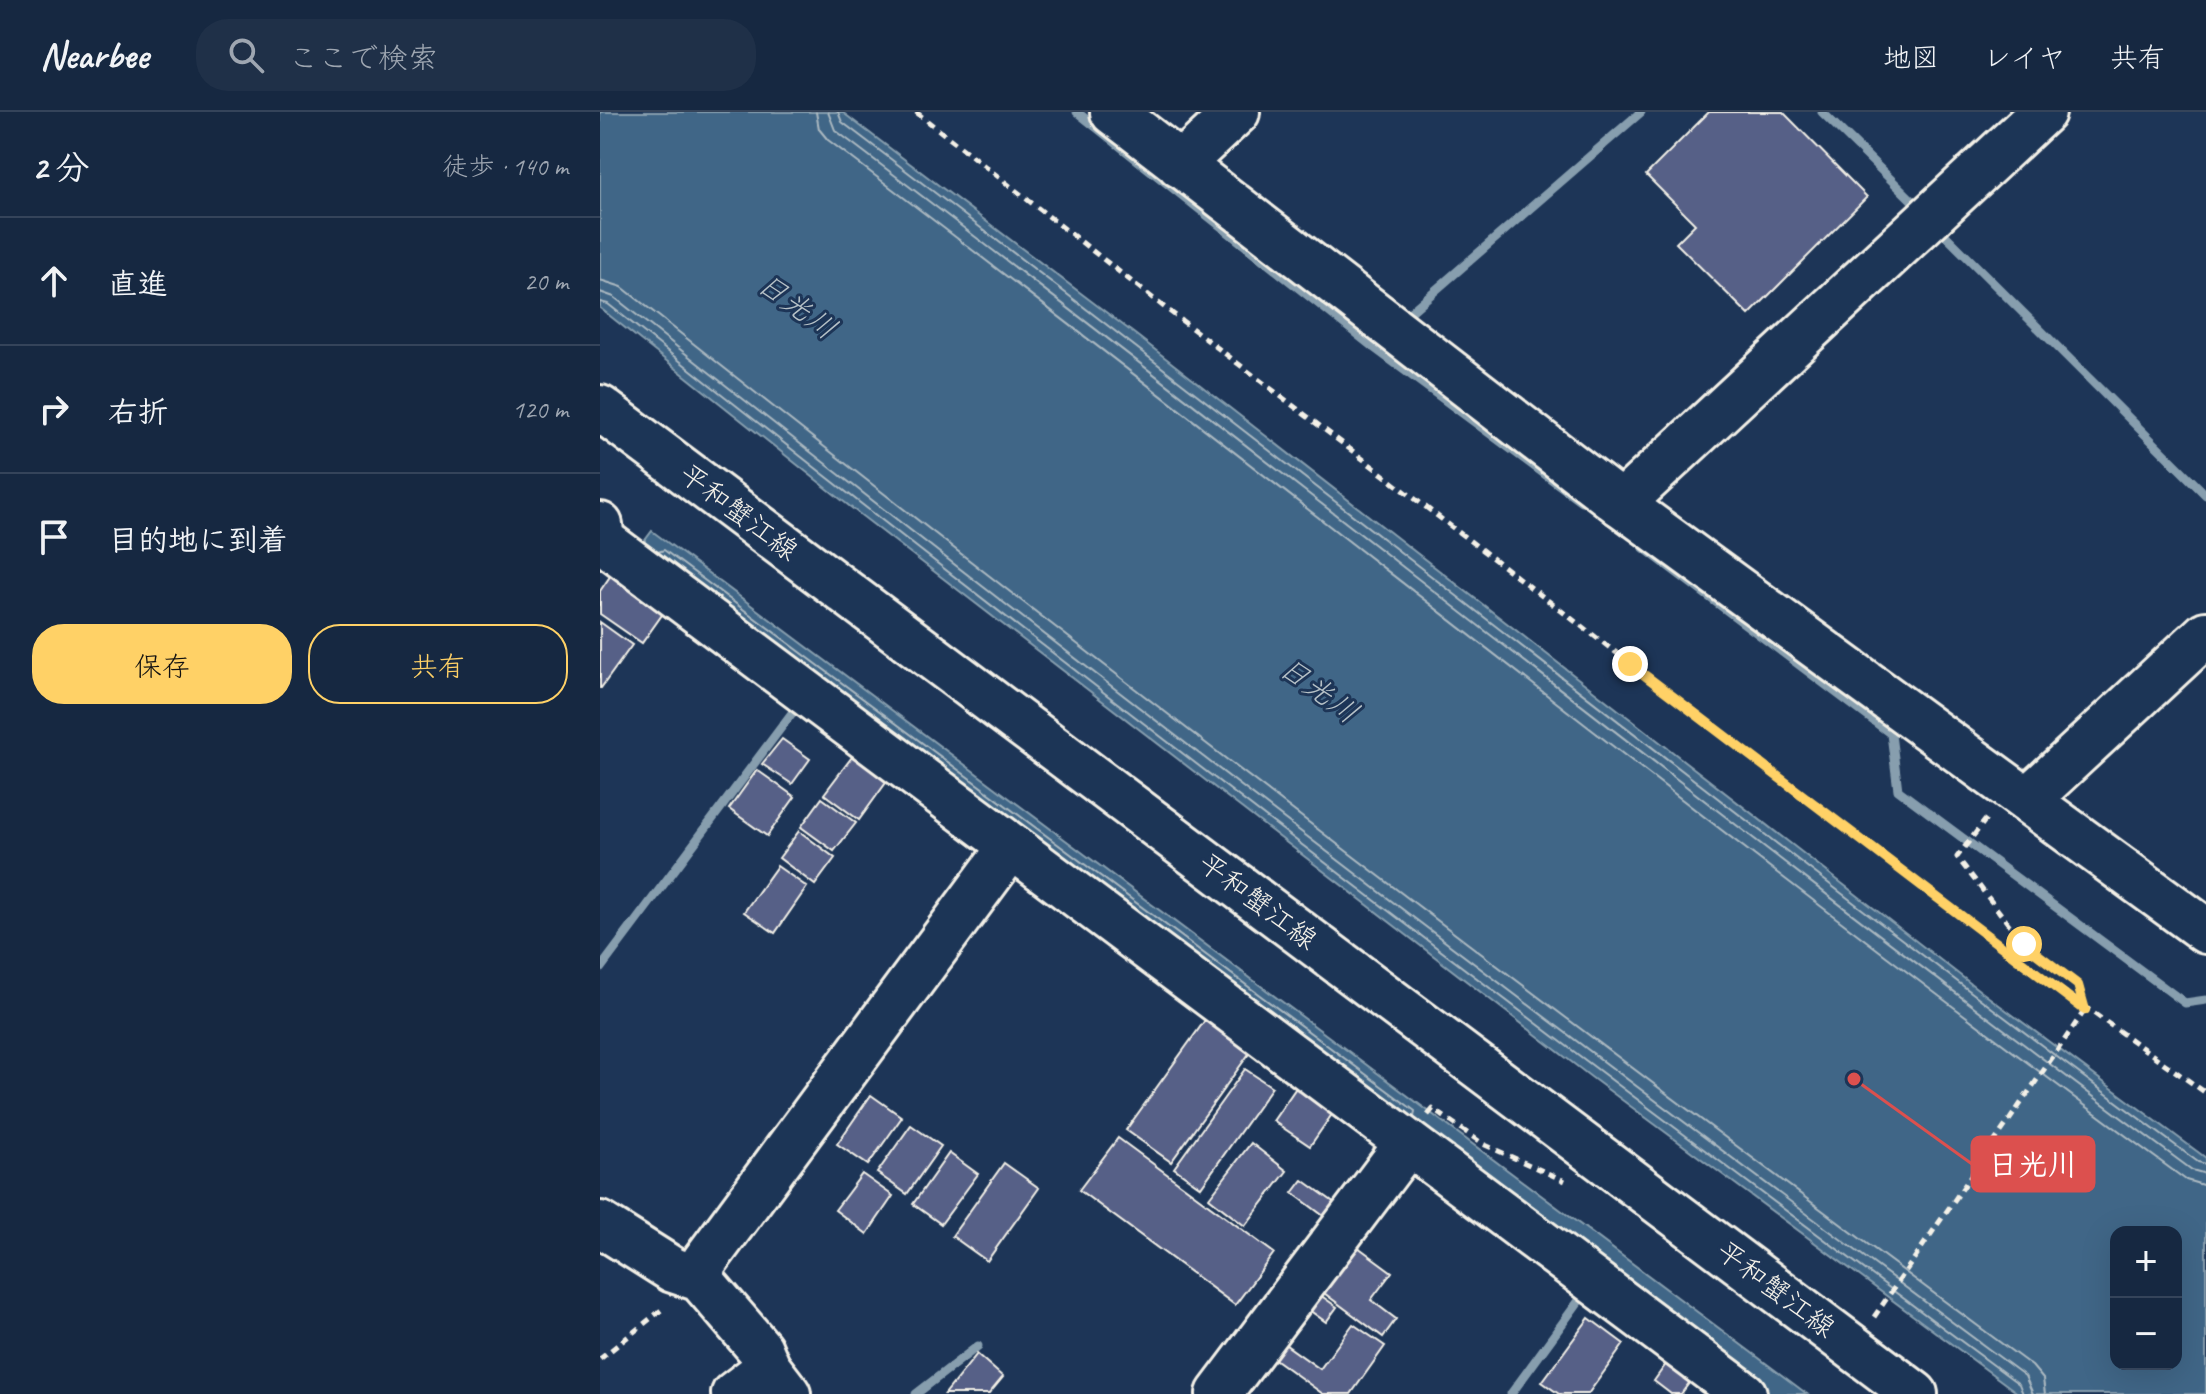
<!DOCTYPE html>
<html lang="ja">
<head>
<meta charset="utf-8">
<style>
  :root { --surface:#162841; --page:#1f3048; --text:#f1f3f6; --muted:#9ea6b1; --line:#35445a; --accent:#ffd166 }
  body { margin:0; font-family:Caveat,"Klee One",sans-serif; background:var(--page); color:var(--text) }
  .controls { position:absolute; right:24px; bottom:24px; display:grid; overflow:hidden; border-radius:16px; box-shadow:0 8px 32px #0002 }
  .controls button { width:72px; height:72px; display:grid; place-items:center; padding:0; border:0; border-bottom:2px solid var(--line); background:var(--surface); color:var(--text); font:40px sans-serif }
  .stop { position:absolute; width:24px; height:24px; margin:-18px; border:6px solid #ffd166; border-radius:50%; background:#fff }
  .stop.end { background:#ffd166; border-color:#fff; box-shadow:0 2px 8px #0008 }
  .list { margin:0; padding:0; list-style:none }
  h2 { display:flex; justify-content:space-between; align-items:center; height:104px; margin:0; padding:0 32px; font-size:34px }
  h2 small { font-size:26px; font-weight:400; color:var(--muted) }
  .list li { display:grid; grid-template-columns:52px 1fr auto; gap:24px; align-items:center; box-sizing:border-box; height:128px; padding:0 32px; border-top:2px solid var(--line) }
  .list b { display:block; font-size:30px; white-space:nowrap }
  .list em { font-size:26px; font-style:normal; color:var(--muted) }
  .actions { display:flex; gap:16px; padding:24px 32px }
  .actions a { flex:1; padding:18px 0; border:2px solid var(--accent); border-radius:32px; text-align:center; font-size:28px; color:var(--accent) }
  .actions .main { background:var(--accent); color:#111 }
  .icon { flex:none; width:44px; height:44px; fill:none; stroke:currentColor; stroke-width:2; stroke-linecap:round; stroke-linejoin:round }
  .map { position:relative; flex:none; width:1606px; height:1282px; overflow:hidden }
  header { display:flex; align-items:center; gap:48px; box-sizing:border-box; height:112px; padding:0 40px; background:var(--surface); border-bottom:2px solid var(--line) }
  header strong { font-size:38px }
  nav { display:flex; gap:44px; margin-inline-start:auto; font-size:28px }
  .search { width:560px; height:72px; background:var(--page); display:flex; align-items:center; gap:20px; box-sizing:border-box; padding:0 28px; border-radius:32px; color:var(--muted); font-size:30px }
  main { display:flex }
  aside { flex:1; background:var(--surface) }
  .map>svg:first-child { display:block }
</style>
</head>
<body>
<header>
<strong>Nearbee</strong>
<div class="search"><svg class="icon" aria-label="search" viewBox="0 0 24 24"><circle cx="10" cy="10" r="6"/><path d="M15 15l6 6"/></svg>ここで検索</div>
<nav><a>地図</a><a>レイヤ</a><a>共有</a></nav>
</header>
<main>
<aside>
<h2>2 分<small>徒歩 · 140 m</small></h2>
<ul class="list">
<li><svg class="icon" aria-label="ahead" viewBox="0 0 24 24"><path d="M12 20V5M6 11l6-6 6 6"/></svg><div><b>直進</b></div><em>20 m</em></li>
<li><svg class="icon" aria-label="right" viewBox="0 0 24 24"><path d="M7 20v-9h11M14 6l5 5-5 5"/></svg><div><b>右折</b></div><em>120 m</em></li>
<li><svg class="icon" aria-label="arrive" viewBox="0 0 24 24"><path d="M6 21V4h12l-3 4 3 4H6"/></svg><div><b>目的地に到着</b></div></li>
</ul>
<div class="actions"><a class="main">保存</a><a>共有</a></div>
</aside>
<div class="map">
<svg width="1606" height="1282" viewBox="0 0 1606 1282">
  <rect width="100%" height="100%" fill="#1d3557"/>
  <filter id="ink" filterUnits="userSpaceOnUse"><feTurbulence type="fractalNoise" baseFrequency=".0125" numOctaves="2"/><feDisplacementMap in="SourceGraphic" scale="16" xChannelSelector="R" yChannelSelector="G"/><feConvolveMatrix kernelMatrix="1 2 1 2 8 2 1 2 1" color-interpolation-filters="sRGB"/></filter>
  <g filter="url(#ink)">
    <!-- water -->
    <g fill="#3f6687" stroke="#879eae" stroke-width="2" fill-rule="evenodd">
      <path d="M 0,0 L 242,0 L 536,223 L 1379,878 L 1606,1046 L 1606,1282 L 1419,1282 L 991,965 L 253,397 L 0,196 ZM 1576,1120 L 1576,1252 L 1516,1252 L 1516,1120 Z"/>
      <polygon points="52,419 1207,1282 1168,1282 56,453 40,435"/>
    </g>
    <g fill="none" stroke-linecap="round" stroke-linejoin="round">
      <!-- shore -->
      <g stroke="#acb9c1" stroke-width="2">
        <path d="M 216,0 L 219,17 L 228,28 C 683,372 1126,731 1586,1068 L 1606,1074"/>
        <path d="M 228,0 L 235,18 C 690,362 1134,719 1592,1058 L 1606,1062"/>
        <path d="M 238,0 L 242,10 C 696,354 1140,711 1598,1050 L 1606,1052"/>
        <path d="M 0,168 L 22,175 C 485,543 956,902 1432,1254 L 1443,1267 L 1445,1282"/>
        <path d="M 0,180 L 14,185 C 478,553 949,912 1425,1264 L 1433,1282"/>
        <path d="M 0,190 L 8,192 C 472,561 943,920 1419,1272 L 1423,1282"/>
        <polyline points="58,440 64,438 815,999 814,1005"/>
      </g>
      <!-- stream -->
      <g stroke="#879eae" stroke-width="9">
        <polyline points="477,0 773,235 981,389"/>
        <polyline points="1222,0 1320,96"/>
        <polyline points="1338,116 1606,383"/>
        <polyline points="807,203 1041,0"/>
        <polyline points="1044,436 1291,622 1298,678 1585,891 1606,888"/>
        <polyline points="0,857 195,597"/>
        <polyline points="316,1282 378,1234"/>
        <polyline points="911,1282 986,1179"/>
      </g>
    </g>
    <!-- building -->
    <g fill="#576087" stroke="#f4f1e8" stroke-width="2">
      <polygon points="1109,0 1183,0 1267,85 1149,203 1076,131 1095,112 1046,63"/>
      <polygon points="11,463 64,500 42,531 0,502 0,479"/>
      <polygon points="0,510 32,533 1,576 0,576"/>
      <polygon points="182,627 210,647 192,672 162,652"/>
      <polygon points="258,637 293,661 259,708 224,682"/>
      <polygon points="157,658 195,685 167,724 129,697"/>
      <polygon points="222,686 256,711 234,739 201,715"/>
      <polygon points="199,719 235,746 215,773 179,746"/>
      <polygon points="177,754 207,775 175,821 144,800"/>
      <polygon points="611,900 656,932 571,1050 526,1018"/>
      <polygon points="645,957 672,975 601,1075 574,1056"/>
      <polygon points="700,970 737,995 710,1034 673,1009"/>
      <polygon points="271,983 302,1005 268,1053 237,1032"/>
      <polygon points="311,1013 341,1034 307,1082 277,1061"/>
      <polygon points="518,1026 674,1141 635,1193 479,1078"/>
      <polygon points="651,1031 687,1059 645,1114 609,1086"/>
      <polygon points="349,1041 378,1062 341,1112 313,1092"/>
      <polygon points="404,1051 439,1076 387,1149 352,1124"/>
      <polygon points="262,1062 293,1084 267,1122 235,1098"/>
      <polygon points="703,1068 739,1094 729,1108 693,1081"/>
      <polygon points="758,1135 792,1160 771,1188 796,1207 783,1225 724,1181"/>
      <polygon points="713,1178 737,1195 726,1210 702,1193"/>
      <polygon points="989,1206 1024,1232 988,1282 959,1282 942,1270"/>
      <polygon points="753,1212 785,1234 751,1282 723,1282 669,1243 679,1228 720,1257"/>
      <polygon points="377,1242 403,1265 389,1282 345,1282"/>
      <polygon points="1071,1245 1095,1263 1081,1282 1071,1282 1054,1269"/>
    </g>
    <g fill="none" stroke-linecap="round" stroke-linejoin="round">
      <defs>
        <g id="minor">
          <polyline points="513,0 1021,392 1606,819"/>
          <polyline points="580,53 637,0"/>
          <polyline points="1021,392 1443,0"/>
          <polyline points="0,413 2,428 1144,1282"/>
          <polyline points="1427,688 1606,522"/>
          <polyline points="0,1112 73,1158 100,1167 160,1237 168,1256 188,1282"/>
          <polyline points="100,1167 104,1150 410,736"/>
          <polyline points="134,1282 168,1256"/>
          <polyline points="619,1282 807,1032"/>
        </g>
        <polyline id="major" points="0,296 1315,1282"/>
      </defs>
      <!-- minor casing -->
      <use href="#minor" stroke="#f4f1e8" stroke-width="50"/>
      <!-- major casing -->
      <use href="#major" stroke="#f4f1e8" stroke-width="50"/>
      <!-- path -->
      <g stroke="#f4f1e8" stroke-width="5" stroke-dasharray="8 6" stroke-linecap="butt">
        <polyline points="316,0 564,195 1413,844 1606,981"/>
        <polyline points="828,1003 833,997 883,1032 965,1069"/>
        <polyline points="1274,1205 1485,898 1478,873 1424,832 1357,745 1387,706"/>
        <polyline points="0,1247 65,1195"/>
      </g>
      <!-- minor -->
      <use href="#minor" stroke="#1d3557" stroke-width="44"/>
      <!-- major -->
      <use href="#major" stroke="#1d3557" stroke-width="44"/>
    </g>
  </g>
  <g fill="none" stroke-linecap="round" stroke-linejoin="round" filter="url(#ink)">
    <!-- route -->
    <polyline stroke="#ffd166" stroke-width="10" points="1030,552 1485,898 1478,873 1424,832"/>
  </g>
  <g text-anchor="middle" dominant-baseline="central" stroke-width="6" stroke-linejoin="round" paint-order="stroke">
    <!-- street labels -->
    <g font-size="28" fill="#f4f1e8" stroke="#1d3557">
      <text transform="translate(139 400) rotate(37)">平和蟹江線</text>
      <text transform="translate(658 789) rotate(37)">平和蟹江線</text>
      <text transform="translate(1176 1177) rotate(37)">平和蟹江線</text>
    </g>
    <!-- water labels -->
    <g font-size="30" font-style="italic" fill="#b5c0c6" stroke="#1d3557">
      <text transform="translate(197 194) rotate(36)">日光川</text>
      <text transform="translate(719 578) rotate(36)">日光川</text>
    </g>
  </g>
  <!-- callouts -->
  <path fill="none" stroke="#dc504e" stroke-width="3" d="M1254 967L1372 1052"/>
  <circle fill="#dc504e" stroke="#1d3557" stroke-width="3" cx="1254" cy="967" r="8"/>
  <rect fill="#dc504e" stroke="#dc504e" stroke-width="3" x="1372" y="1025" width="122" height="54" rx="8"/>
  <g font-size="30" text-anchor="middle" font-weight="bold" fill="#fff">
    <text x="1433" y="1063">日光川</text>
  </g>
</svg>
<div class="controls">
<button>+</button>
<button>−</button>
</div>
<div class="stop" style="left:1424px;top:832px"></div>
<div class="stop end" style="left:1030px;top:552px"></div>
</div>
</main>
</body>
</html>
